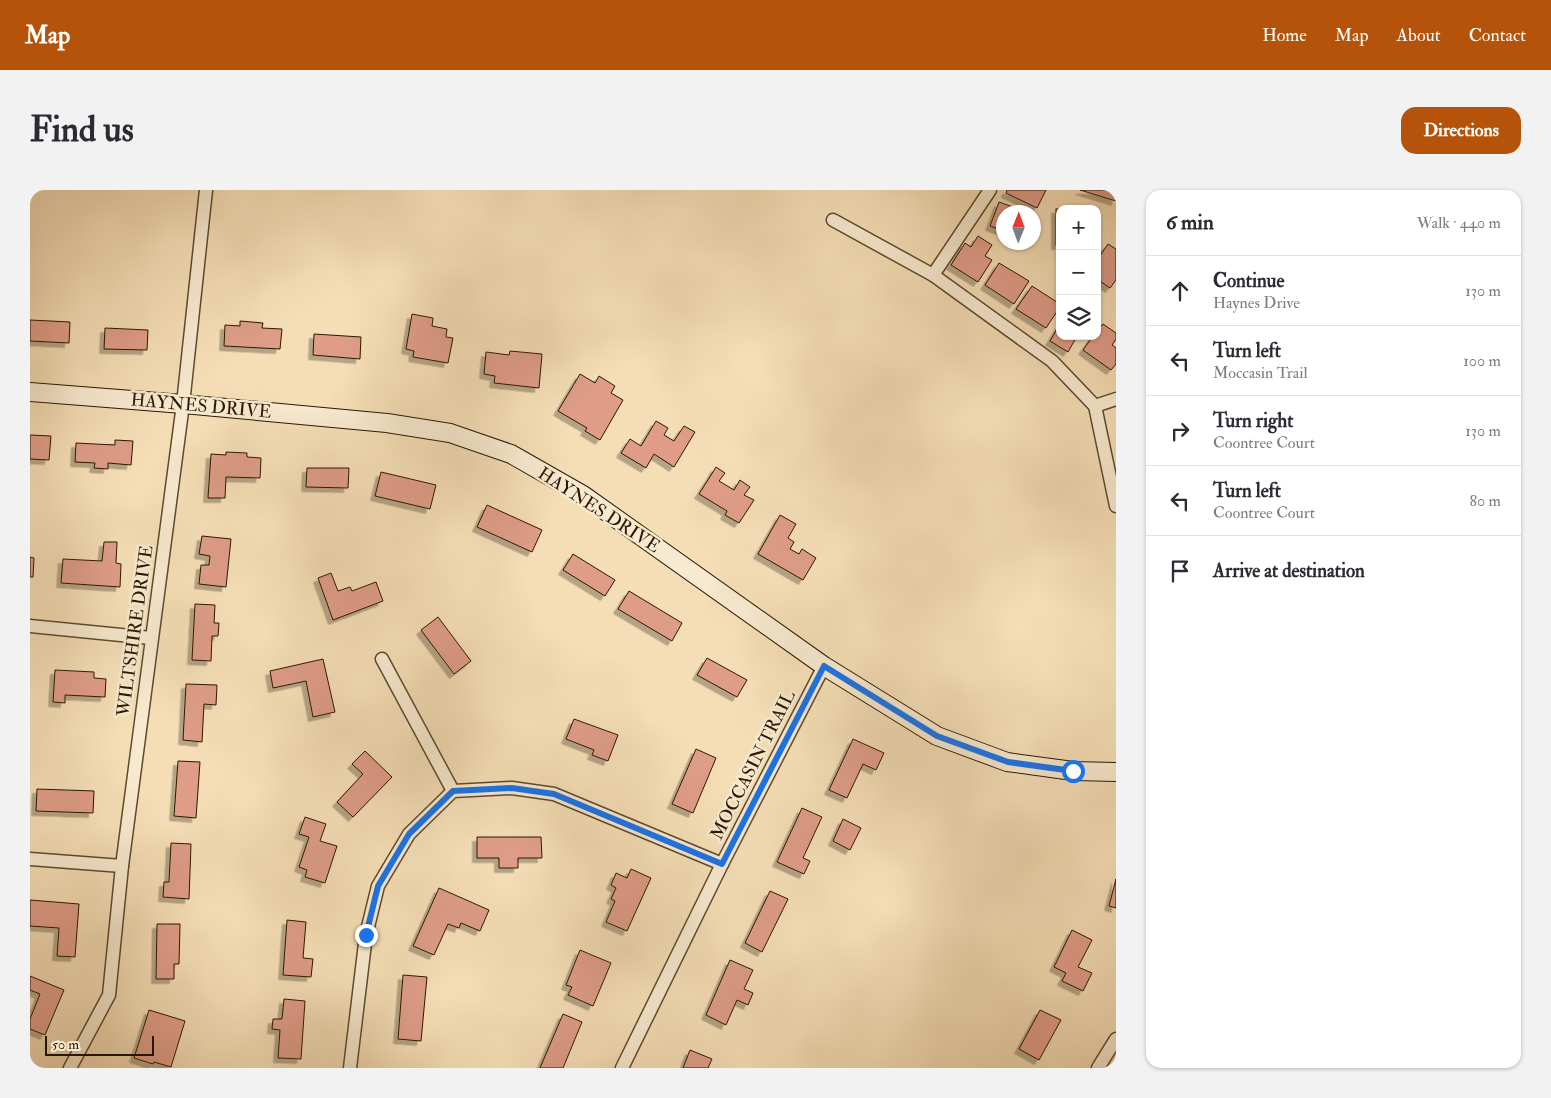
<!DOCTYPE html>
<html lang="en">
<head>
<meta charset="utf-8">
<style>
  :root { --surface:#fff; --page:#f2f2f3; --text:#2b2b33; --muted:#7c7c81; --line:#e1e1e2; --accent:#b45309 }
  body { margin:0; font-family:"IM FELL Double Pica",serif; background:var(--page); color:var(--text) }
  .controls { position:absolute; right:15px; top:15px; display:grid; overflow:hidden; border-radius:10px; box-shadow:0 1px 4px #0004 }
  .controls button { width:45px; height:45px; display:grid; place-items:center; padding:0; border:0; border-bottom:1px solid var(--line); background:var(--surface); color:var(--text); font:25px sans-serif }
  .compass { position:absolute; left:966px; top:15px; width:45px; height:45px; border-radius:50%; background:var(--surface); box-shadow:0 1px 4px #0004; rotate:1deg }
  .scale { position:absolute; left:15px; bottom:12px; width:109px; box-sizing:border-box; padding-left:5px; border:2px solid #2b1700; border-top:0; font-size:14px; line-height:18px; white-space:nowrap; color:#2b1700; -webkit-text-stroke:4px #f8ead0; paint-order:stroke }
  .stop { position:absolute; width:15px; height:15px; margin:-11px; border:4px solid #1a73e8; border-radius:50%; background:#fff }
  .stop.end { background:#1a73e8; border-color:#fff; box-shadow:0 1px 5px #0008 }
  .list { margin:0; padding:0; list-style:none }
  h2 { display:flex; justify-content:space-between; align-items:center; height:65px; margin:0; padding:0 20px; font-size:21px }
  h2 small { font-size:16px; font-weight:400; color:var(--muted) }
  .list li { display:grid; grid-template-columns:32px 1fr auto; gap:15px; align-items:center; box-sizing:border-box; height:70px; padding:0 20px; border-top:1px solid var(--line) }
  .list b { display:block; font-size:19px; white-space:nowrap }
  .list p { margin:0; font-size:16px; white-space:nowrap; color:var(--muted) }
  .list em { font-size:16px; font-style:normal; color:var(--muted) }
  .icon { flex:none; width:28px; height:28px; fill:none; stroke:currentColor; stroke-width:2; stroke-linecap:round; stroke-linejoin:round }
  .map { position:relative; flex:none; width:1086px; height:878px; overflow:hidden; border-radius:15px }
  header { display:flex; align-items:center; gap:30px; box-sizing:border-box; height:70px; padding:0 25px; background:var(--accent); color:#fff }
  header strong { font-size:24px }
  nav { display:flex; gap:28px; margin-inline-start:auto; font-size:18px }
  .intro { display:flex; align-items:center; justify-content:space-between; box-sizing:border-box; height:120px; padding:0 30px }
  h1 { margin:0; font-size:35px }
  .button { padding:12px 22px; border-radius:15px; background:var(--accent); color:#fff; font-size:18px; font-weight:700 }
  main { display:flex; gap:30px; padding:0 30px }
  aside { flex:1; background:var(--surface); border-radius:15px; box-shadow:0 1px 4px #0004 }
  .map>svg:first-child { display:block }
</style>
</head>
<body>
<header>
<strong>Map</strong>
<nav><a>Home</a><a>Map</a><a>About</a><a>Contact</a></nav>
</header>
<div class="intro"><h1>Find us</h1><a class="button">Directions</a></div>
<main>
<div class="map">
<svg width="1086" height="878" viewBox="0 0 1086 878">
  <defs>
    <filter id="shadow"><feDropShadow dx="-4.5" dy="4.5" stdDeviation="0" flood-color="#0004"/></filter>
  </defs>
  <rect width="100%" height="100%" fill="#f5deb6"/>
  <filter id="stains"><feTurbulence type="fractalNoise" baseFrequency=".004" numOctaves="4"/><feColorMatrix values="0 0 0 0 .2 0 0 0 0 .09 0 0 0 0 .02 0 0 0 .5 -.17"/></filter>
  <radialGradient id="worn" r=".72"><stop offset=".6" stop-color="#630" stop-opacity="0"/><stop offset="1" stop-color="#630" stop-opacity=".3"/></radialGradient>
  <!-- building -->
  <g fill="#df9d88" stroke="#2b1700" filter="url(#shadow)">
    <polygon points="977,0 1016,0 1007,18 976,3"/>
    <polygon points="1050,0 1086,0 1086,11"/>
    <polygon points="969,12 997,22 974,22 974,41 960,36"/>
    <rect x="1026" y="19" width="4" height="36"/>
    <polygon points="948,46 962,55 955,66 962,70 948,92 921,75 935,53 941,57"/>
    <polygon points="1078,54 1086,59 1086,90 1080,98 1067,89 1067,70"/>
    <polygon points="969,73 999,91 984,114 955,95"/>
    <polygon points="1002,96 1030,114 1030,117 1016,138 986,119"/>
    <polygon points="382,124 403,128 402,136 417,139 416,147 423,148 418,173 383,167 384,161 376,159"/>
    <polygon points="0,130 40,132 39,153 0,151"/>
    <polygon points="210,131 233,133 232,138 252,139 250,159 194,156 195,135 210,136"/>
    <polygon points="1030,134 1030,146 1047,146 1038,162 1020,151"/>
    <polygon points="1073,134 1086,143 1086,149 1082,155 1086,158 1086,174 1081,180 1053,160 1063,146 1067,146 1067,141"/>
    <polygon points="75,138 118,140 117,160 74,159"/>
    <polygon points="284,144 331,147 330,169 283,165"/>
    <polygon points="480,161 512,164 509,198 464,193 465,186 454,184 456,162 479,165"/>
    <polygon points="550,184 565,193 569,186 585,196 581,203 593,210 570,250 555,241 557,238 528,221"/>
    <polygon points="626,231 638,238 634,245 644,251 654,236 665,242 644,277 624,264 616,278 591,263 600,249 611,256"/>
    <polygon points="0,245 21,246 19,270 0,269"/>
    <polygon points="85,250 103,251 101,275 78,273 78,279 64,278 65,273 45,272 46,253 85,255"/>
    <polygon points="196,262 217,263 217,267 231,268 230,288 196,287 195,308 178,308 181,264 196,265"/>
    <polygon points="686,277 695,283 689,291 704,300 710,290 720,297 714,305 724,310 709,333 695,325 697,321 669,304"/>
    <polygon points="277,278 319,278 318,298 276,297"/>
    <polygon points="351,282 406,295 400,319 345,306"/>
    <polygon points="457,315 512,340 502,362 447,337"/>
    <polygon points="750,325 766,334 758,348 764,352 760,359 769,364 772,359 786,368 773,390 728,364"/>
    <polygon points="172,346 201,349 196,397 169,394 171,375 179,375 180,366 169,364"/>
    <polygon points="74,352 87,352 86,373 91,374 90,397 31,393 33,369 72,371"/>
    <polygon points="543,364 585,390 575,406 533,380"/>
    <polygon points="0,367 4,368 3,387 0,387"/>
    <polygon points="301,383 308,401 320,397 322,401 346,392 353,411 303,430 288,388"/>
    <polygon points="599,401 652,433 642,451 588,419"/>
    <polygon points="165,414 185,415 184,433 189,433 188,446 182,446 181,471 162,470"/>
    <polygon points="408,427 441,471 424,484 391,440"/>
    <polygon points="677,468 717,490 707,507 667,485"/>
    <polygon points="293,469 305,522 283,527 276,491 243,498 240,481"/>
    <polygon points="25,480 64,482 64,488 76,489 75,507 35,505 35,513 23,512"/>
    <polygon points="156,494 187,495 186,515 174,514 172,552 153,550"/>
    <polygon points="544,529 588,545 578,571 562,565 564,560 536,549"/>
    <polygon points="823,549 854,563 846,580 833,574 817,608 799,600"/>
    <polygon points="666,559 686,568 663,623 642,614"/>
    <polygon points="335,561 362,587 323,627 307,612 333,584 322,574"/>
    <polygon points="148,571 170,572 166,628 144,626"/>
    <polygon points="7,599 64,601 63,623 6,621"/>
    <polygon points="772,618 792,627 773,668 780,671 774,684 747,672"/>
    <polygon points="275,627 296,634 290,651 307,656 295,693 275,687 277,680 269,677 279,647 269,644"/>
    <polygon points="813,629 831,638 820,660 803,651"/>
    <polygon points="447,647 511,647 512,668 488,668 488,678 469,678 469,668 447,668"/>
    <polygon points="141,653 161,654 159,709 133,707 134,692 139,692"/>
    <polygon points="601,679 621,688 597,741 576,732 585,711 581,709 586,698 581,695 586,683 597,688"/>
    <polygon points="1086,689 1086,718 1079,716"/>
    <polygon points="409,698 459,720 450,741 431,733 429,738 418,734 404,765 383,756"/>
    <polygon points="740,701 758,709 732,762 715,753"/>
    <polygon points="0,710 49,714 45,767 27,766 29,738 0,736"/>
    <polygon points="257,730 276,732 273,768 283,769 281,787 253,785"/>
    <polygon points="127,734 150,734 149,774 144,774 144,789 126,789"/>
    <polygon points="1042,740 1062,750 1048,777 1062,783 1053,801 1032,791 1036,783 1024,777"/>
    <polygon points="550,760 581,773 563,816 538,805 542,797 536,795"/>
    <polygon points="700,770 723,780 714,799 723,803 718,815 707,810 696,835 676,825"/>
    <polygon points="373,785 397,787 391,851 368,849"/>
    <polygon points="0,786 34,800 15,845 0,839 0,829 10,804 0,800"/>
    <polygon points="254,809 275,811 271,869 248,868 250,840 242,839 243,829 252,829"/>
    <polygon points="119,820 155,831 141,877 124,872 123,874 104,868"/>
    <polygon points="1010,820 1031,830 1009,870 989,859"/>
    <polygon points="533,824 552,832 533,878 510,878"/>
    <polygon points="660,860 682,869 678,878 653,878"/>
  </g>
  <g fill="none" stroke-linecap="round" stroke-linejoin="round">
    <defs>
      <g id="street">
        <polyline points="803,30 903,85 1022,171 1065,216 1086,316"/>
        <polyline points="903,85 960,0"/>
        <polyline points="1065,216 1086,209"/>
        <polyline points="0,436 121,448"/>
        <polyline points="352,469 423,601"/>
        <polyline points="0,669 92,676"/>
        <polyline points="40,878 79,805 92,676 153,214 176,0"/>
        <polyline points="320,878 336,745 348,696 379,644 423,601 482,598 524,604 692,674"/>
        <polyline points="592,878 692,674 794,476"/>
        <polyline points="1068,878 1086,849"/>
      </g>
      <polyline id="secondary" points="0,202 153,214 357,233 420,243 481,264 553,305 794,476 907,546 977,572 1043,581 1086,582"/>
    </defs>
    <!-- street casing -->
    <use href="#street" stroke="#5e492e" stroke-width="15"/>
    <!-- secondary casing -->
    <use href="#secondary" stroke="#2b1700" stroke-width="20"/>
    <!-- street -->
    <use href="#street" stroke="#f8ead0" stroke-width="12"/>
    <!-- secondary -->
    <use href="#secondary" stroke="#f8ead0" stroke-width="18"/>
  </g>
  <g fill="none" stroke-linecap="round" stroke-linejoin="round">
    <!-- route -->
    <polyline stroke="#1a73e8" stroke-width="6" points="336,745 348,696 379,644 423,601 482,598 524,604 692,674 794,476 907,546 978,572 1043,581"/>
  </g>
  <g text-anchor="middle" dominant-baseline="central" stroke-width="5" stroke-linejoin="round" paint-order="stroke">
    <!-- street labels -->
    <g font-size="18" fill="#2b1700" stroke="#f8ead0">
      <text transform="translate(171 216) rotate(5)">HAYNES DRIVE</text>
      <text transform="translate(569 320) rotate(33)">HAYNES DRIVE</text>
      <text transform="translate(105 441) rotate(-82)">WILTSHIRE DRIVE</text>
      <text transform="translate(723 575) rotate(-63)">MOCCASIN TRAIL</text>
    </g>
  </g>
  <rect width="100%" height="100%" filter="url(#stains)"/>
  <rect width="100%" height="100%" fill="url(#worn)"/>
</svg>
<div class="controls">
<button>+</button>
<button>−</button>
<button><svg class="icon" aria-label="layers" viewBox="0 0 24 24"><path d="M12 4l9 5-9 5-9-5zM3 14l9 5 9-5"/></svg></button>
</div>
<svg class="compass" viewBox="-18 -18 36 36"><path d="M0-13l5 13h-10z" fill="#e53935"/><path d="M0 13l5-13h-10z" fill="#7c7c81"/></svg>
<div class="scale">50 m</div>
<div class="stop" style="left:1043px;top:581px"></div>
<div class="stop end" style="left:336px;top:745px"></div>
</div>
<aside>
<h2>6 min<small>Walk · 440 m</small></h2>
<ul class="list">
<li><svg class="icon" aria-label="ahead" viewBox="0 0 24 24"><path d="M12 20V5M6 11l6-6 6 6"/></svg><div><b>Continue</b><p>Haynes Drive</p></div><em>130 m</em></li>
<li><svg class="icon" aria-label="left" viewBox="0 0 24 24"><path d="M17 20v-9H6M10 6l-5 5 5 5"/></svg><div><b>Turn left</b><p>Moccasin Trail</p></div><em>100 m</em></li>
<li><svg class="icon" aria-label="right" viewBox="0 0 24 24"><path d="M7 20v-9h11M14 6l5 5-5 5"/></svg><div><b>Turn right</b><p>Coontree Court</p></div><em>130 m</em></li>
<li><svg class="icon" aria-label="left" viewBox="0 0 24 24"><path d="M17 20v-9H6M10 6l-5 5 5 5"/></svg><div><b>Turn left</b><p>Coontree Court</p></div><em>80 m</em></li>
<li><svg class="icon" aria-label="arrive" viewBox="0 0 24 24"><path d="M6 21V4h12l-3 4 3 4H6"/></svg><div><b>Arrive at destination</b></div></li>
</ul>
</aside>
</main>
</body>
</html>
